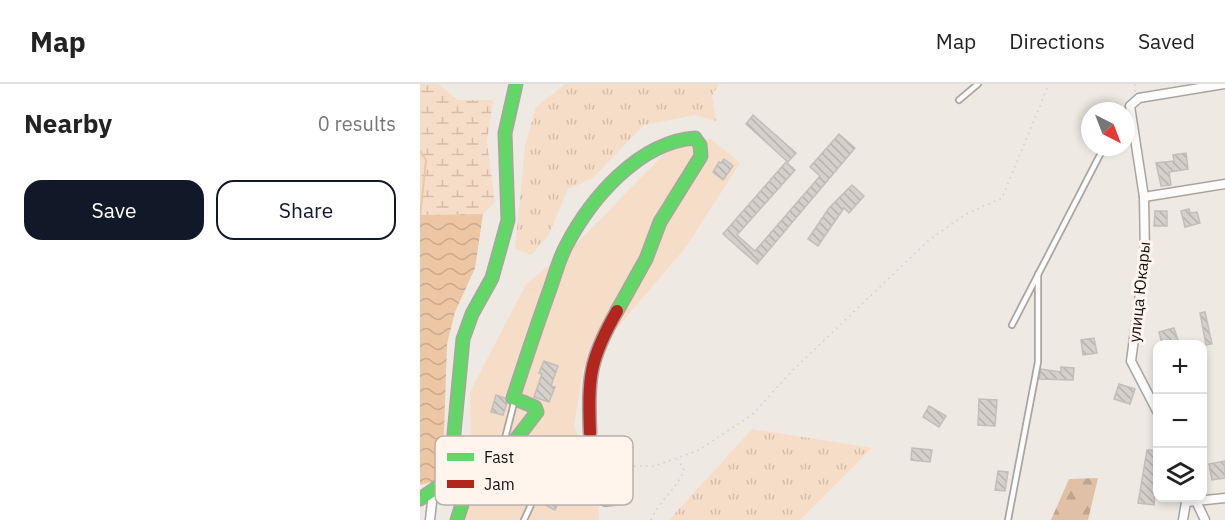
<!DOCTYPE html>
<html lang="en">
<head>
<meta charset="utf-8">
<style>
  :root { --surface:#fff; --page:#f2f2f2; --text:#222; --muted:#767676; --line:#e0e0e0; --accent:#111827 }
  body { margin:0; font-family:"IBM Plex Sans",sans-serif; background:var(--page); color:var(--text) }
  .controls { position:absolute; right:18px; bottom:18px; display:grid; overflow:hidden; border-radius:12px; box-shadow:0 3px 9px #0003 }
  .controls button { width:54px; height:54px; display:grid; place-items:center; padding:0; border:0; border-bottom:2px solid var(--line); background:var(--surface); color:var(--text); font:30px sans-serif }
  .compass { position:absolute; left:661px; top:18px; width:54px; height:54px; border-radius:50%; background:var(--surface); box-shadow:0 3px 9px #0003; rotate:138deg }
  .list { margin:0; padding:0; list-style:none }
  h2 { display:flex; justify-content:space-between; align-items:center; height:78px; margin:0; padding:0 24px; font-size:26px }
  h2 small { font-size:20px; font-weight:400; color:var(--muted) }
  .actions { display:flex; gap:12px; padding:18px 24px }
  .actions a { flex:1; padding:14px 0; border:2px solid var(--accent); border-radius:18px; text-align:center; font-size:21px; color:var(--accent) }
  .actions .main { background:var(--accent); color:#fff }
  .icon { flex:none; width:33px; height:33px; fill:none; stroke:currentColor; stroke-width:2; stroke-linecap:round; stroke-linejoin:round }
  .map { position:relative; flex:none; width:805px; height:436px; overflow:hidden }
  header { display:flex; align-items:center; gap:36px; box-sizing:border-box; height:84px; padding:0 30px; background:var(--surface); border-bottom:2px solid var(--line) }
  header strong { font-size:28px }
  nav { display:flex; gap:33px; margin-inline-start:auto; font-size:21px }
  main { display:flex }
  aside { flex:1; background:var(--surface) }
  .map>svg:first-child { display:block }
</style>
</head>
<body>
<header>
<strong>Map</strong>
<nav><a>Map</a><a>Directions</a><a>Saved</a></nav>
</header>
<main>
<aside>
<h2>Nearby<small>0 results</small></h2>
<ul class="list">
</ul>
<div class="actions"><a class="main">Save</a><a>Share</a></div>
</aside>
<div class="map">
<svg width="805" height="436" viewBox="0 0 805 436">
  <defs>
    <pattern id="grass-tufts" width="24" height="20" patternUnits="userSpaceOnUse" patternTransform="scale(1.5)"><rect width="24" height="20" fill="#f6ddc8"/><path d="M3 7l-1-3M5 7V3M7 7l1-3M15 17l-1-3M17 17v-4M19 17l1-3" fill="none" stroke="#d2bdab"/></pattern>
    <pattern id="forest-firs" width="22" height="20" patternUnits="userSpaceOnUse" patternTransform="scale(1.5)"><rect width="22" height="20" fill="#e0c1a5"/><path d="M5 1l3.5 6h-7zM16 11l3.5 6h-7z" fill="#bfa58d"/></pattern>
    <pattern id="wetland-marsh" width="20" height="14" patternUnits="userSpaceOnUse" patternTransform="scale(1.5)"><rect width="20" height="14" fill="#f6ddc8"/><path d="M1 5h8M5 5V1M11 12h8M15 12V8" fill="none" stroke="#d2bdab"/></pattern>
    <pattern id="water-waves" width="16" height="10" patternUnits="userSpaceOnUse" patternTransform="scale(1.5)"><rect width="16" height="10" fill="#edc6a4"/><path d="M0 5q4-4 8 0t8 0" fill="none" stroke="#caa98c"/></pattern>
    <pattern id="building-back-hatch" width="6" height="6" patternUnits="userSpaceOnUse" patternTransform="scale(1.5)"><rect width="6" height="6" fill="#d5d0cc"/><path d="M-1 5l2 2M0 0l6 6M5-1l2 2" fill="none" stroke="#b6b2ae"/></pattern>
  </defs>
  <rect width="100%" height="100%" fill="#efe9e3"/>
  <!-- grass -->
  <g fill="url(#grass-tufts)">
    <polygon points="145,0 299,0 292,12 296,37 275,31 224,41 173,94 148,105 128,152 111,171 95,165 105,62 116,23"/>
    <polygon points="332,345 452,364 380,436 249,436"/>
  </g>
  <!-- forest -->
  <polygon fill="url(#forest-firs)" points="678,394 668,436 631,436 649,395"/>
  <!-- wetland -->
  <polygon fill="url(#wetland-marsh)" points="0,0 18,0 38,16 73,16 67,58 75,118 63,130 0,131"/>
  <!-- green -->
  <polygon fill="#f6ddc8" points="291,55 320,79 266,163 163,284 154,343 176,380 179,436 34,436 51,381 50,308 106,200 153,163 252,62"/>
  <!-- water -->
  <polygon fill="url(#water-waves)" points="63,130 55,184 35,228 27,260 24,349 16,397 0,401 0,131"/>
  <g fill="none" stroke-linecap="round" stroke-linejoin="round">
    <!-- stream -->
    <polyline stroke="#edc6a4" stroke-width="2" points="0,67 6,76 0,133"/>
  </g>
  <!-- building -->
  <g fill="url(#building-back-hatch)" stroke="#c2beb9" stroke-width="1.5">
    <polygon points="333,31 376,69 368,78 326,40"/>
    <polygon points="419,50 435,64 337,180 303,150 366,78 375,86 317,151 335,167 400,92 390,83"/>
    <polygon points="766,69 768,85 749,88 751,101 741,102 736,79 754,77 753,71"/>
    <polygon points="304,75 313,82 303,96 293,88 299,78 301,79"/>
    <polygon points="432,101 444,112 429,129 424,124 398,162 388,155 409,124"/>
    <polygon points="769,125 770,129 777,128 780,139 765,143 761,127"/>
    <polygon points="735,127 747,127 747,142 734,142"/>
    <polygon points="785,228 792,260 786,261 780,229"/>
    <polygon points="754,244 758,256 742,260 739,248"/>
    <polygon points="674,254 677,269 663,271 661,256"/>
    <polygon points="124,277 138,282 131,302 135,303 129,318 114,313 122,290 119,289"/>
    <polygon points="641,283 654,284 653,296 619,295 621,285 641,288"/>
    <polygon points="699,300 715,305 710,320 694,315"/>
    <polygon points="76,311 85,314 87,319 83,331 71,328"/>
    <polygon points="559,315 577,316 575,342 558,341"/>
    <polygon points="509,322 526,332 519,343 503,333"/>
    <polygon points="492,364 512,366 510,378 491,376"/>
    <polygon points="727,366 738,367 734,421 718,419"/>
    <polygon points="805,377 805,394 792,396 789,380"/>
    <polygon points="578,387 588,388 585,407 575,406"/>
    <polygon points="129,407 141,412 135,426 123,420"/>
  </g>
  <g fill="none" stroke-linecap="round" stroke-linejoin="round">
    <defs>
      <g id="lane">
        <polyline points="539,16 558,0"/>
        <polyline points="592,241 684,63"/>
        <polyline points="82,366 94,319"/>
        <polyline points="104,436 121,399 129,397 185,419 195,418 204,391 201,383"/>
        <polyline points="588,436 618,278 618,190"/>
      </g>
      <g id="street">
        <polyline points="724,113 805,100"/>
        <polyline points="738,329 711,277 725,172 724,113 710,22 719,14 804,0"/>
        <polyline points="775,415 785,436"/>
        <polyline points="10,436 13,409"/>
        <polyline points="763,436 766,418 805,414"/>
      </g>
      <g id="fast">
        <polyline points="0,415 19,402 31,381 43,255 52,230 72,194 88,136 85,49 96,0"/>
        <path d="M 37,436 L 47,405 L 80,376 L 117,328 L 115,323 L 93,314 C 105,277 117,241 130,205 C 135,191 139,175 146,162 C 171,114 219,58 275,54 L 280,61 L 281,72 L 240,138 L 226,175 L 197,227"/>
      </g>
      <path id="jam" d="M 170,349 C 168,293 169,276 197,227"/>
    </defs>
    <!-- lane casing -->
    <use href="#lane" stroke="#a9a4a0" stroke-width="8"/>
    <!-- street casing -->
    <use href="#street" stroke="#a9a4a0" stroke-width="11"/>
    <!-- fast casing -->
    <use href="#fast" stroke="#a9a4a0" stroke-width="15"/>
    <!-- jam casing -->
    <use href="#jam" stroke="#a9a4a0" stroke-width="15"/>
    <!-- path -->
    <g stroke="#d0cfce" stroke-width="1.5" stroke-dasharray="1.5 4.5" stroke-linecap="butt">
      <polyline points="715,0 715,8"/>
      <polyline points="175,358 182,372 195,379"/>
      <polyline points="208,382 234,382 277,367 332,331 373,286 509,156 546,130 582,114 629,0"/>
      <path d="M 231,436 C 239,417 256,406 264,386 L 258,375"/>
    </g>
    <!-- lane -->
    <use href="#lane" stroke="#fdfcfb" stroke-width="4.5"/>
    <!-- street -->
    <use href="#street" stroke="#fdfcfb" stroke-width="8"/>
    <!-- fast -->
    <use href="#fast" stroke="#63d668" stroke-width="12"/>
    <!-- jam -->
    <use href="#jam" stroke="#b3261e" stroke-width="12"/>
  </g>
  <g text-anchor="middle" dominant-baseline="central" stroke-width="6" stroke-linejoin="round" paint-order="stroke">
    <!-- street labels -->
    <g font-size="16" fill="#14100d" stroke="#fff5ed">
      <text transform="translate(719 208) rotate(-84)">улица Юкары</text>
    </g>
  </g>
  <!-- legend -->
  <rect x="15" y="352" width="198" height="69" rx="9" fill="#fff5ed" stroke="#b8b0aa" stroke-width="1.5"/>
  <rect x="27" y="369" width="27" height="8" fill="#63d668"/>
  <rect x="27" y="396" width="27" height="8" fill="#b3261e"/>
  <g font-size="16" fill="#14100d">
    <text x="64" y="379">Fast</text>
    <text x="64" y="406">Jam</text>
  </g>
</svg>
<div class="controls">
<button>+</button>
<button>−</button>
<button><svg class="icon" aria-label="layers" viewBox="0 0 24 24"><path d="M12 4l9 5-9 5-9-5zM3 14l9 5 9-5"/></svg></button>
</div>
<svg class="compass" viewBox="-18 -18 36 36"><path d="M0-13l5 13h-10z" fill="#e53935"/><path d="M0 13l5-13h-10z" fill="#767676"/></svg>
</div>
</main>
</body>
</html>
